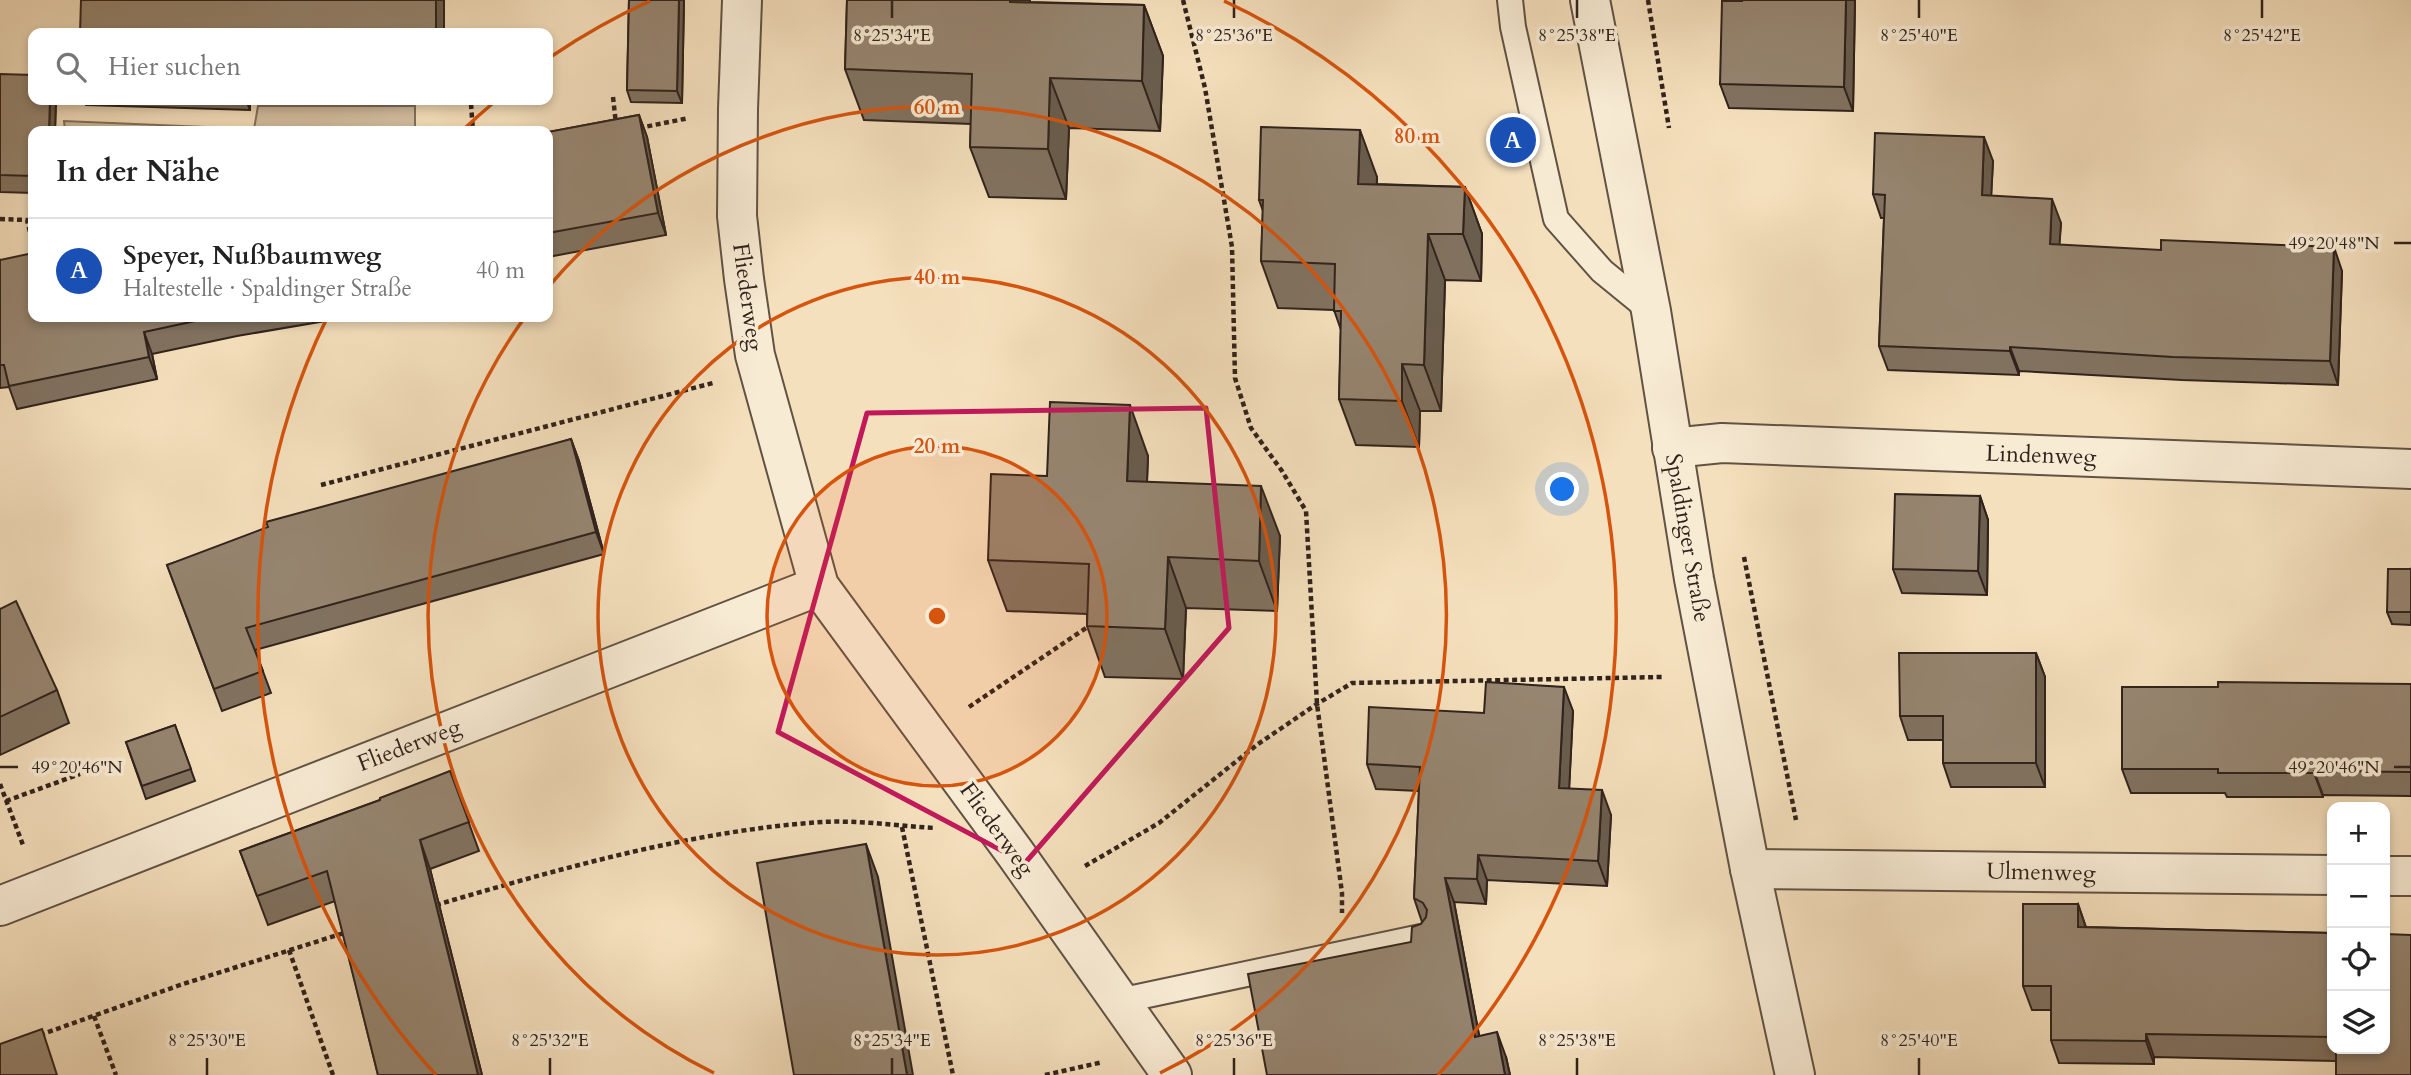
<!DOCTYPE html>
<html lang="de">
<head>
<meta charset="utf-8">
<style>
  :root { --surface:#fff; --page:#f2f2f2; --text:#222; --muted:#767676; --line:#e0e0e0; --accent:#1a73e8 }
  body { margin:0; font-family:Cardo,serif; background:var(--page); color:var(--text) }
  .controls { position:absolute; right:21px; bottom:21px; display:grid; overflow:hidden; border-radius:14px; box-shadow:0 4px 10px #0003 }
  .controls button { width:63px; height:63px; display:grid; place-items:center; padding:0; border:0; border-bottom:2px solid var(--line); background:var(--surface); color:var(--text); font:35px sans-serif }
  .you { position:absolute; left:1563px; top:490px; width:24px; height:24px; margin:-18px; border:5px solid #fff; border-radius:50%; background:#1a73e8; box-shadow:0 0 0 10px #1a73e833 }
  .badge { display:grid; place-items:center; width:46px; height:46px; border-radius:50%; background:var(--accent); color:#fff; font-size:23px; font-weight:700 }
  .pin { position:absolute; translate:-50% -50%; border:4px solid #fff; box-shadow:0 2px 7px #0006 }
  .list { margin:0; padding:0; list-style:none }
  h2 { display:flex; justify-content:space-between; align-items:center; height:91px; margin:0; padding:0 28px; font-size:30px }
  h2 small { font-size:23px; font-weight:400; color:var(--muted) }
  .list li { display:grid; grid-template-columns:46px 1fr auto; gap:21px; align-items:center; box-sizing:border-box; height:105px; padding:0 28px; border-top:2px solid var(--line) }
  .list b { display:block; font-size:26px; white-space:nowrap }
  .list p { margin:0; font-size:23px; white-space:nowrap; color:var(--muted) }
  .list em { font-size:23px; font-style:normal; color:var(--muted) }
  .icon { flex:none; width:38px; height:38px; fill:none; stroke:currentColor; stroke-width:2; stroke-linecap:round; stroke-linejoin:round }
  .map { position:relative; flex:none; width:2411px; height:1075px; overflow:hidden }
  .search { position:absolute; background:var(--surface); box-shadow:0 4px 10px #0003; left:28px; top:28px; width:525px; height:77px; display:flex; align-items:center; gap:18px; box-sizing:border-box; padding:0 24px; border-radius:14px; color:var(--muted); font-size:26px }
  .panel { position:absolute; background:var(--surface); box-shadow:0 4px 10px #0003; left:28px; top:126px; width:525px; height:196px; border-radius:14px }
  .map>svg:first-child { display:block }
</style>
</head>
<body>
<div class="map">
<svg width="2411" height="1075" viewBox="0 0 2411 1075">
  <rect width="100%" height="100%" fill="#f5e0bd"/>
  <filter id="stains"><feTurbulence type="fractalNoise" baseFrequency=".00286" numOctaves="4"/><feColorMatrix values="0 0 0 0 .2 0 0 0 0 .09 0 0 0 0 .02 0 0 0 .5 -.17"/></filter>
  <radialGradient id="worn" r=".72"><stop offset=".6" stop-color="#630" stop-opacity="0"/><stop offset="1" stop-color="#630" stop-opacity=".3"/></radialGradient>
  <!-- green -->
  <polygon fill="#d4c0a2" stroke="#82715f" stroke-width="2" points="258,106 415,106 415,131 65,131 64,121 254,129"/>
  <g fill="none" stroke-linecap="round" stroke-linejoin="round">
    <defs>
      <g id="service">
        <polyline points="1510,0 1513,27 1556,219 1602,271 1651,311"/>
        <polyline points="1119,1001 1421,937"/>
      </g>
      <g id="minor">
        <polyline points="742,0 738,109 737,216 744,279 755,355 819,586 1015,853 1172,1075"/>
        <polyline points="1672,448 1722,443 2411,469"/>
        <polyline points="1750,869 2332,875"/>
        <polyline points="2385,876 2411,876"/>
        <polyline points="0,906 819,586"/>
      </g>
      <polyline id="tertiary" points="1590,0 1651,311 1694,579 1750,869 1795,1075"/>
    </defs>
    <!-- service casing -->
    <use href="#service" stroke="#615244" stroke-width="28"/>
    <!-- minor casing -->
    <use href="#minor" stroke="#615244" stroke-width="42"/>
    <!-- tertiary casing -->
    <use href="#tertiary" stroke="#615244" stroke-width="42"/>
    <!-- path -->
    <g stroke="#30221c" stroke-width="4.5" stroke-dasharray="5 3.5" stroke-linecap="butt">
      <polyline points="1183,0 1205,88 1232,247 1235,378 1251,428 1282,471 1306,511 1317,704 1342,893 1342,913"/>
      <polyline points="1648,0 1669,128"/>
      <polyline points="613,97 616,124"/>
      <polyline points="471,104 473,131"/>
      <polyline points="639,128 689,118"/>
      <polyline points="0,219 27,220 33,244"/>
      <polyline points="321,485 713,383"/>
      <polyline points="1744,557 1796,820"/>
      <polyline points="969,707 1092,624"/>
      <polyline points="0,784 23,845"/>
      <polyline points="6,801 80,774"/>
      <polyline points="902,827 953,1075"/>
      <polyline points="1085,866 1159,823 1258,744 1317,704 1352,683 1663,677"/>
      <path d="M 436,905 C 559,869 695,830 823,822 C 859,820 898,826 935,828"/>
      <polyline points="289,950 333,1075"/>
      <polyline points="94,1016 116,1075"/>
      <polyline points="40,1035 180,985 347,932"/>
      <polyline points="1045,1075 1103,1062"/>
    </g>
    <!-- service -->
    <use href="#service" stroke="#f8ebd4" stroke-width="24"/>
    <!-- minor -->
    <use href="#minor" stroke="#f8ebd4" stroke-width="38"/>
    <!-- tertiary -->
    <use href="#tertiary" stroke="#f8ebd4" stroke-width="38"/>
  </g>
  <!-- wall -->
  <g fill="#817260" stroke="#30221c" stroke-width="2">
    <polygon points="629,0 684,0 682,103 631,102 627,90"/>
    <polygon points="847,0 1030,0 1030,2 1144,5 1163,56 1160,131 1069,128 1066,199 989,197 970,147 971,124 864,120 845,69"/>
    <polygon points="1742,0 1855,0 1853,111 1729,108 1720,84"/>
    <polygon points="0,74 56,100 55,131 33,131 33,193 0,192"/>
    <polygon points="84,100 250,100 250,110 86,105"/>
    <polygon points="639,115 647,137 666,235 548,257 548,132"/>
    <polygon points="1993,161 1991,196 2061,223 2059,245 2342,271 2338,385 2182,380 2019,371 2019,375 1888,370 1879,346 1884,218 1881,218 1873,194"/>
    <polygon points="1377,177 1377,184 1465,187 1482,234 1481,281 1445,280 1441,411 1420,411 1419,447 1356,445 1339,399 1341,330 1334,310 1278,308 1261,261 1263,211 1259,200"/>
    <polygon points="0,260 33,317 349,317 237,336 152,354 157,379 17,409 9,387 0,388"/>
    <polygon points="571,439 579,461 604,554 255,650 271,693 222,711 167,565"/>
    <polygon points="1148,456 1147,482 1280,536 1277,611 1186,608 1183,679 1105,677 1087,626 1087,614 1007,611 988,560 1047,476"/>
    <polygon points="1980,496 1988,520 1987,595 1902,593 1893,569"/>
    <polygon points="2411,569 2411,625 2392,624 2387,612"/>
    <polygon points="0,609 57,690 69,723 0,755"/>
    <polygon points="2036,653 2045,677 2045,787 1951,787 1943,763 1943,740 1908,740 1900,716"/>
    <polygon points="2411,684 2411,796 2323,795 2323,797 2227,797 2225,793 2131,793 2122,769 2218,687"/>
    <polygon points="1573,711 1569,788 1611,815 1607,886 1487,880 1486,904 1454,902 1479,1036 1506,1057 1510,1075 1267,1075 1411,942 1422,922 1414,898 1419,791 1376,789 1367,764 1484,713"/>
    <polygon points="175,725 195,781 146,799 126,742"/>
    <polygon points="450,771 479,851 430,869 482,1075 378,1075 335,901 268,925 240,851 380,800"/>
    <polygon points="2078,904 2086,927 2332,933 2332,1049 2385,1049 2336,1061 2154,1057 2154,1064 2059,1063 2051,1040 2051,1010 2032,1010 2023,986"/>
  </g>
  <!-- shaded-wall -->
  <g fill="#695d4e" stroke="#30221c" stroke-width="2">
    <rect x="436" y="0" width="8" height="33"/>
    <polygon points="679,0 684,0 682,103 677,91"/>
    <polygon points="1010,0 1030,0 1029,52"/>
    <polygon points="1846,0 1855,0 1853,111 1844,87"/>
    <polygon points="1144,5 1163,56 1160,131 1142,81"/>
    <polygon points="1050,78 1069,128 1066,199 1048,149"/>
    <polygon points="50,100 56,100 55,131 49,131"/>
    <polygon points="246,100 250,100 250,110"/>
    <polygon points="639,115 647,137 666,235 658,213"/>
    <polygon points="1360,130 1377,177 1375,230 1358,184"/>
    <polygon points="1984,137 1993,161 1990,219 1982,195"/>
    <polygon points="1465,187 1482,234 1481,281 1463,234"/>
    <polygon points="2052,199 2061,223 2058,268 2050,244"/>
    <polygon points="1428,234 1445,280 1441,411 1424,365"/>
    <polygon points="2334,247 2342,271 2338,385 2330,361"/>
    <polygon points="144,332 152,354 157,379 149,357"/>
    <polygon points="2010,347 2019,371 2019,375 2010,351"/>
    <polygon points="1402,364 1420,411 1419,447 1402,401"/>
    <polygon points="1130,405 1148,456 1145,531 1127,481"/>
    <polygon points="571,439 579,461 604,554 596,532"/>
    <polygon points="1261,486 1280,536 1277,611 1259,561"/>
    <polygon points="1980,496 1988,520 1987,595 1978,571"/>
    <polygon points="1168,557 1186,608 1183,679 1165,629"/>
    <polygon points="2036,653 2045,677 2045,787 2036,763"/>
    <polygon points="1564,687 1573,711 1568,813 1559,788"/>
    <polygon points="2314,771 2323,795 2323,797 2314,773"/>
    <polygon points="1602,790 1611,815 1607,886 1598,861"/>
    <polygon points="420,840 430,869 482,1075 478,1075"/>
    <polygon points="866,844 878,877 913,1075 907,1075"/>
    <polygon points="1478,855 1487,880 1486,904 1477,879"/>
    <polygon points="1445,878 1454,902 1484,1061 1475,1037"/>
    <polygon points="2078,904 2086,928 2078,927"/>
    <polygon points="1497,1032 1506,1057 1510,1075 1505,1075"/>
    <polygon points="2146,1034 2154,1057 2154,1064 2146,1041"/>
  </g>
  <!-- building -->
  <g fill="#968570" stroke="#30221c" stroke-width="2">
    <polygon points="81,0 436,0 436,33 80,33"/>
    <polygon points="629,0 679,0 677,91 627,90"/>
    <polygon points="847,0 1010,0 1010,2 1144,5 1142,81 1050,78 1048,149 970,147 972,74 845,69"/>
    <polygon points="1742,0 1846,0 1844,87 1720,84 1722,1 1742,1"/>
    <polygon points="0,74 33,75 33,100 50,100 49,131 33,131 33,176 0,175"/>
    <polygon points="639,115 658,213 548,233 548,132"/>
    <polygon points="1261,127 1360,130 1358,184 1465,187 1463,234 1428,234 1424,365 1402,364 1402,401 1339,399 1341,311 1334,311 1335,264 1261,261 1263,200 1259,200"/>
    <polygon points="1875,133 1984,137 1982,195 2052,199 2050,244 2161,250 2161,240 2334,247 2330,361 2173,357 2010,347 2010,351 1879,346 1885,195 1873,194"/>
    <polygon points="33,253 33,317 214,317 144,332 149,357 9,386 4,365 0,365 0,260"/>
    <polygon points="1050,402 1130,405 1127,481 1261,486 1259,561 1168,557 1165,629 1087,626 1089,564 988,560 991,474 1047,476"/>
    <polygon points="571,439 596,532 246,628 263,671 214,689 167,565 268,527 266,522"/>
    <polygon points="1895,494 1980,496 1978,571 1893,569"/>
    <polygon points="2388,569 2411,569 2411,612 2387,612"/>
    <polygon points="16,601 57,690 0,717 0,609"/>
    <polygon points="1899,653 2036,653 2036,763 1943,763 1943,716 1900,716"/>
    <polygon points="1486,682 1564,687 1559,788 1602,790 1598,861 1478,855 1477,879 1445,878 1475,1037 1497,1032 1505,1075 1267,1075 1248,974 1411,942 1412,927 1421,924 1426,917 1427,910 1423,903 1414,898 1420,767 1367,764 1369,707 1484,713"/>
    <polygon points="2218,682 2411,684 2411,772 2314,771 2314,773 2218,773 2218,769 2122,769 2122,687 2218,687"/>
    <polygon points="175,725 191,769 142,786 126,742"/>
    <polygon points="450,771 469,822 420,840 478,1075 378,1075 327,871 257,896 240,851 380,800 380,798"/>
    <polygon points="866,844 907,1075 794,1075 757,863"/>
    <polygon points="2023,904 2078,904 2078,927 2332,933 2332,1037 2146,1034 2146,1041 2051,1040 2051,986 2023,986"/>
    <polygon points="2385,934 2411,935 2411,1075 2336,1075 2336,1049 2385,1049"/>
    <polygon points="42,1029 57,1075 0,1075 0,1044"/>
  </g>
  <!-- marked area -->
  <path fill="none" stroke="#c2185b" stroke-width="5" stroke-linejoin="round" d="M 1206,408 L 1229,628 L 1025,863 L 778,732 L 867,413 Z"/>
  <!-- ticks -->
  <path fill="none" stroke="#30221c" stroke-width="2.5" d="M 892,0 L 892,18M 1234,0 L 1234,18M 1577,0 L 1577,18M 1919,0 L 1919,18M 2262,0 L 2262,18M 2394,243 L 2411,243M 0,767 L 18,767M 2394,767 L 2411,767M 207,1058 L 207,1075M 550,1058 L 550,1075M 892,1058 L 892,1075M 1234,1058 L 1234,1075M 1577,1058 L 1577,1075M 1919,1058 L 1919,1075"/>
  <!-- distance rings -->
  <circle cx="937" cy="616" r="170" fill="#d6540e" fill-opacity=".12"/>
  <g fill="none" stroke="#d6540e" stroke-width="3.5">
    <circle cx="937" cy="616" r="170"/>
    <circle cx="937" cy="616" r="339"/>
    <path d="M714 1073A509 509 0 0 1 525 317M550 285A509 509 0 1 1 1160 1073"/>
    <path d="M436 1075A679 679 0 0 1 327 318M465 128A679 679 0 0 1 492 104M552 56A679 679 0 0 1 650 1M1224 1A679 679 0 0 1 1438 1075"/>
  </g>
  <g text-anchor="middle" dominant-baseline="central" stroke-width="7" stroke-linejoin="round" paint-order="stroke">
    <!-- street labels -->
    <g font-size="23" fill="#30221c" stroke="#f8ebd4">
      <text transform="translate(748 297) rotate(82)">Fliederweg</text>
      <text transform="translate(2041 455) rotate(2)">Lindenweg</text>
      <text transform="translate(1688 538) rotate(80)">Spaldinger Straße</text>
      <text transform="translate(409 745) rotate(-21)">Fliederweg</text>
      <text transform="translate(997 829) rotate(54)">Fliederweg</text>
      <text transform="translate(2041 872) rotate(1)">Ulmenweg</text>
    </g>
  </g>
  <g font-size="18" text-anchor="middle" fill="#30221c" stroke="#f8ebd4" stroke-width="7" stroke-linejoin="round" paint-order="stroke">
    <text x="892" y="41">8°25'34"E</text>
    <text x="1234" y="41">8°25'36"E</text>
    <text x="1577" y="41">8°25'38"E</text>
    <text x="1919" y="41">8°25'40"E</text>
    <text x="2262" y="41">8°25'42"E</text>
    <text x="2334" y="249">49°20'48"N</text>
    <text x="77" y="773">49°20'46"N</text>
    <text x="2334" y="773">49°20'46"N</text>
    <text x="207" y="1046">8°25'30"E</text>
    <text x="550" y="1046">8°25'32"E</text>
    <text x="892" y="1046">8°25'34"E</text>
    <text x="1234" y="1046">8°25'36"E</text>
    <text x="1577" y="1046">8°25'38"E</text>
    <text x="1919" y="1046">8°25'40"E</text>
  </g>
  <circle cx="937" cy="616" r="10" fill="#d6540e" stroke="#f8ebd4" stroke-width="3.5"/>
  <g font-size="21" text-anchor="middle" font-weight="bold" fill="#d6540e" stroke="#f8ebd4" stroke-width="7" stroke-linejoin="round" paint-order="stroke">
    <text x="937" y="114">60 m</text>
    <text x="1417" y="143">80 m</text>
    <text x="937" y="284">40 m</text>
    <text x="937" y="453">20 m</text>
  </g>
  <rect width="100%" height="100%" filter="url(#stains)"/>
  <rect width="100%" height="100%" fill="url(#worn)"/>
</svg>
<div class="controls">
<button>+</button>
<button>−</button>
<button><svg class="icon" aria-label="locate" viewBox="0 0 24 24"><circle cx="12" cy="12" r="6"/><path d="M12 2v4M12 18v4M2 12h4M18 12h4"/></svg></button>
<button><svg class="icon" aria-label="layers" viewBox="0 0 24 24"><path d="M12 4l9 5-9 5-9-5zM3 14l9 5 9-5"/></svg></button>
</div>
<div class="you"></div>
<div class="pin badge" style="left:1513px;top:140px;background:#1a4fb4">A</div>
<div class="search"><svg class="icon" aria-label="search" viewBox="0 0 24 24"><circle cx="10" cy="10" r="6"/><path d="M15 15l6 6"/></svg>Hier suchen</div>
<section class="panel">
<h2>In der Nähe<small></small></h2>
<ul class="list">
<li><span class="badge" style="background:#1a4fb4">A</span><div><b>Speyer, Nußbaumweg</b><p>Haltestelle · Spaldinger Straße</p></div><em>40 m</em></li>
</ul>
</section>
</div>
</body>
</html>
